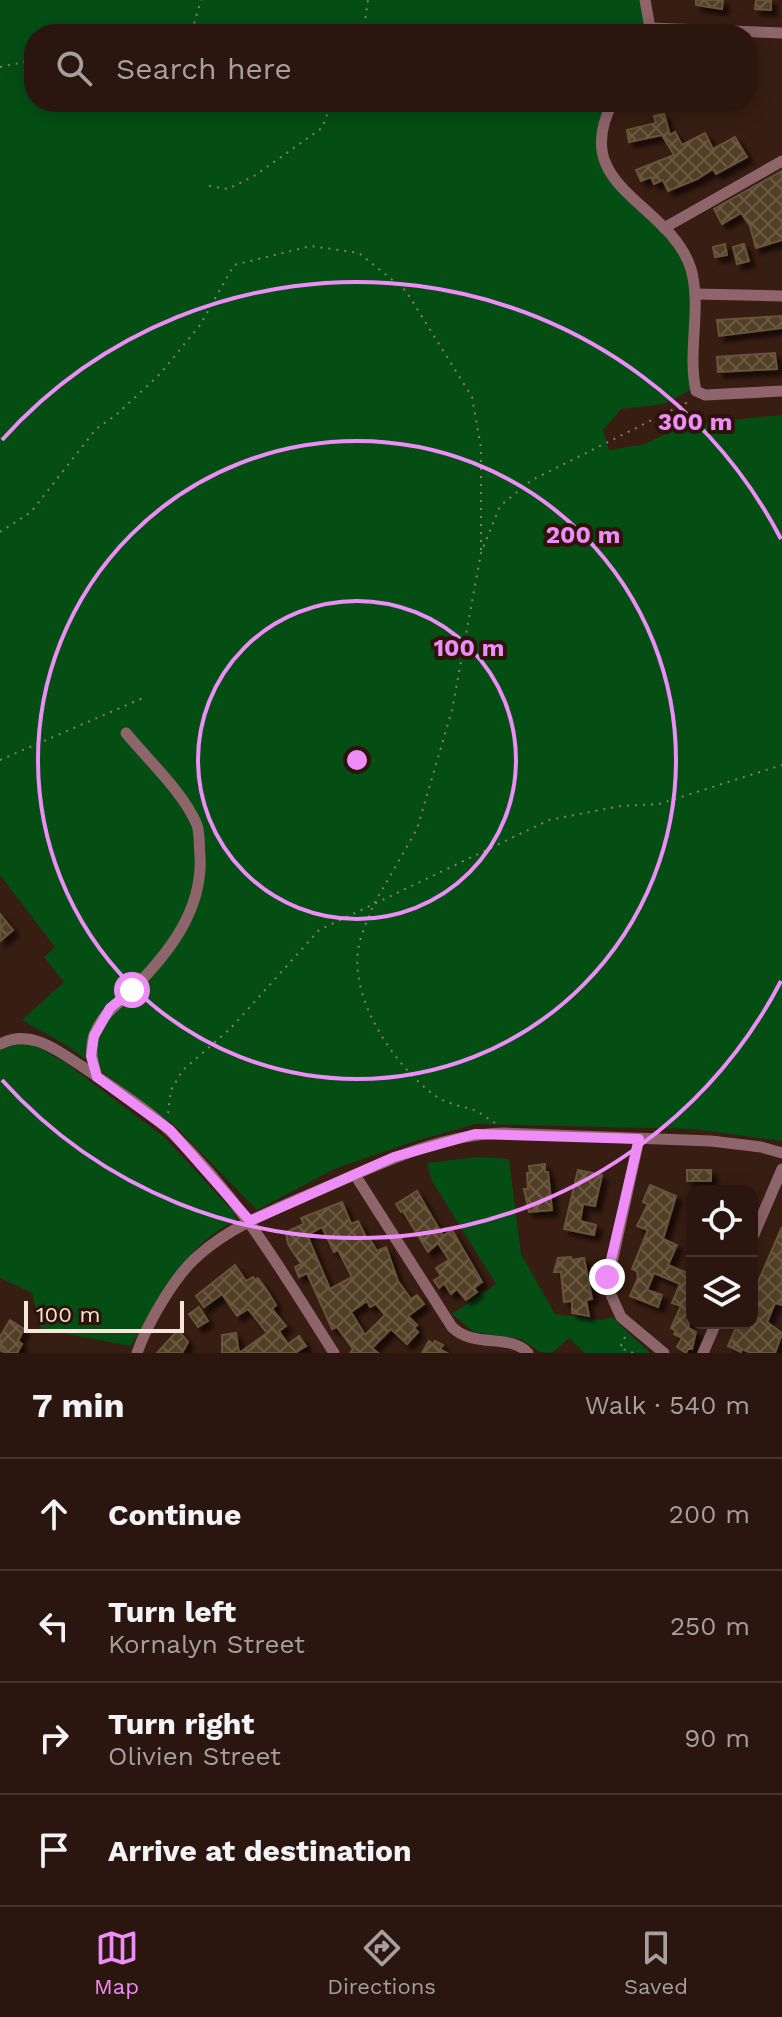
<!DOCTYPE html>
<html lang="en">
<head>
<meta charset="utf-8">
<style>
  :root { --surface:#2a160e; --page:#321f17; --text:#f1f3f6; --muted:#a59f9e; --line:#46352e; --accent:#ee8cf8 }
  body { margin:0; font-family:"Work Sans",sans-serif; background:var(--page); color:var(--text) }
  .controls { position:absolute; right:24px; bottom:24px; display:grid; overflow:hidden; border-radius:16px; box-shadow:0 4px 20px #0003 }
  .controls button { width:72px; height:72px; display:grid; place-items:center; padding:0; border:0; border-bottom:2px solid var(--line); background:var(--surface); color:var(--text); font:40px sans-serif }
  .scale { position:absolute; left:24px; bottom:20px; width:160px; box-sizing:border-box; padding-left:8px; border:4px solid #f8e5de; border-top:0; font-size:22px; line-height:28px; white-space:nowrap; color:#f8e5de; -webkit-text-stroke:6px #2e1309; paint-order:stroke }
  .stop { position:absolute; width:24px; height:24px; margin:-18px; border:6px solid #ee8cf8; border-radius:50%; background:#fff }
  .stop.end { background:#ee8cf8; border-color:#fff; box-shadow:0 2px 8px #0008 }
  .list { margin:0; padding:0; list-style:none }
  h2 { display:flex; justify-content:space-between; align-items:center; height:104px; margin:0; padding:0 32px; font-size:34px }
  h2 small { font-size:26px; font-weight:400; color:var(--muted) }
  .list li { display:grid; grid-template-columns:52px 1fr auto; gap:24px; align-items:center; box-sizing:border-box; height:112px; padding:0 32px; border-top:2px solid var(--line) }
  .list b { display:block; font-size:30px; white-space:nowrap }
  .list p { margin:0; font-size:26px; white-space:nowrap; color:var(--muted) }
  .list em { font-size:26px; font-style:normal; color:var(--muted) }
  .icon { flex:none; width:44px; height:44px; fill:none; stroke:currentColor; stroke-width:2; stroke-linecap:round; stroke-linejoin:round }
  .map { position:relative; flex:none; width:782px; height:1353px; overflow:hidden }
  .search { position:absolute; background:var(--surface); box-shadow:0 4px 20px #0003; left:24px; right:24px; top:24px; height:88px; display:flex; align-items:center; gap:20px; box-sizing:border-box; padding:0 28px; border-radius:32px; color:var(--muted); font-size:30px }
  .sheet { height:552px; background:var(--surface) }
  nav { display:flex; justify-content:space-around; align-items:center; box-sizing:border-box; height:112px; border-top:2px solid var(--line); background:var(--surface); font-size:22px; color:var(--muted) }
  nav a { display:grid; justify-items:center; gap:4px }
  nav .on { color:var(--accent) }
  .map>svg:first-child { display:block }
</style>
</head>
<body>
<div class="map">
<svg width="782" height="1353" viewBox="0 0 782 1353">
  <defs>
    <pattern id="building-cross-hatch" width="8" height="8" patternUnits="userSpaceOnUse" patternTransform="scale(2)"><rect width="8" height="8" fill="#513f25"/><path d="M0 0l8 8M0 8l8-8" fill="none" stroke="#6b5b44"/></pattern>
    <filter id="shadow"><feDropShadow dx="5.5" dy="5.5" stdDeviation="2" flood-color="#0009"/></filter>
  </defs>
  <rect width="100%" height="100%" fill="#381d12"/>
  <!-- grass -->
  <g fill="#044e14">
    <polygon points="0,0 645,0 648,34 34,34 34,102 613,102 608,113 605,165 664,228 691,270 694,388 664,404 621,409 603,430 609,450 645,444 684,425 782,415 782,1141 693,1129 475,1124 412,1142 334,1169 257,1210 175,1126 66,1045 22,1020 64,982 44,957 55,947 0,875"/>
    <path d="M 8,1040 L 38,1047 L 66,1063 L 164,1137 L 232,1210 L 237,1219 C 180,1250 162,1294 131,1346 L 41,1329 L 32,1293 L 0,1278 L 0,1044 Z"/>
    <polygon points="477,1157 509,1159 521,1254 555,1314 602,1320 612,1317 650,1353 585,1353 569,1338 552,1353 540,1352 521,1339 474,1332 452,1314 496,1284 432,1181 427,1163"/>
  </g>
  <!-- building -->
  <g fill="url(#building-cross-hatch)" stroke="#675439" stroke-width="2" fill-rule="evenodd" filter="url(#shadow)">
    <polygon points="696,0 723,0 722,9 696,5"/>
    <polygon points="756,0 771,0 771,10 755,9"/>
    <polygon points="664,114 670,135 675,132 682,145 705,133 713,149 735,137 747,157 716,174 713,169 697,179 668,191 663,180 654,184 651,177 641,181 636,170 674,155 662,135 629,142 627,130 656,123 654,116"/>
    <polygon points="782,171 782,240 756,248 750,226 741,213 722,224 714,209"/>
    <polygon points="725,244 727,255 715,257 713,247"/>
    <polygon points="744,244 749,261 737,264 733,247"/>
    <polygon points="781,316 782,328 719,336 717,320"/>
    <polygon points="775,353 777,369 718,372 717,357"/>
    <polygon points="0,914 13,930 0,941"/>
    <polygon points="545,1164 545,1172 548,1172 552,1210 529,1212 524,1189 528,1189 527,1173 530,1173 529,1166"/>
    <polygon points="578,1170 602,1175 595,1206 583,1204 580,1221 596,1225 594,1235 564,1229"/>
    <rect x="687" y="1170" width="24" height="11"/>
    <polygon points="650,1185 676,1196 663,1239 677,1245 668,1265 692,1275 692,1311 687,1309 689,1328 696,1332 692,1349 688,1349 686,1353 677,1347 682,1338 674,1334 676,1331 671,1328 681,1306 672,1303 680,1284 654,1273 647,1290 662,1295 658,1307 630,1296 638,1278 637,1271 632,1269 648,1230 637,1226 648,1204 643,1202"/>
    <polygon points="417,1191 443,1236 452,1230 482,1282 474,1288 477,1292 466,1300 457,1289 451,1294 444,1283 439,1288 434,1280 441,1276 436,1268 449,1260 438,1243 428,1252 403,1211 401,1212 396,1204"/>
    <path d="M 342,1202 L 351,1224 L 358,1221 L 367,1239 L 369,1238 L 377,1251 L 386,1247 L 398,1281 L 411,1299 L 417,1295 L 424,1304 L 408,1316 L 417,1325 L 414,1328 L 418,1332 L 407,1344 L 391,1329 L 372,1348 L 378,1353 L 350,1353 L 353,1349 L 337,1327 L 332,1329 L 307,1273 L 299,1277 L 295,1267 L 301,1264 L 288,1244 L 286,1232 L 304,1224 L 301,1218 ZM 322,1227 L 334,1252 L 338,1250 L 352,1277 L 330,1289 L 307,1235 ZM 367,1301 L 370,1307 L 376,1304 L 385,1315 L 365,1335 L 351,1312 Z"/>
    <polygon points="782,1227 782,1305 775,1303 767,1322 782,1333 775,1353 751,1353 742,1349 741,1352 728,1346 738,1323 752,1323 752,1288 755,1289"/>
    <polygon points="571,1257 572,1260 584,1258 592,1299 586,1300 589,1316 572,1313 572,1301 564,1302 561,1272 554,1272 558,1258"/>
    <polygon points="235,1265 246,1281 253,1277 255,1280 258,1278 266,1289 276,1305 272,1309 286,1326 279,1331 288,1344 299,1336 306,1346 295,1353 222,1353 222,1335 236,1333 239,1353 267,1333 248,1309 237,1316 222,1294 204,1307 196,1296"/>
    <polygon points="199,1307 208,1321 198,1327 189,1314"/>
    <polygon points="10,1320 24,1329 18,1341 22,1344 17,1353 6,1353 0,1350 0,1337"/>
    <polygon points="178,1330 188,1342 182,1353 157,1353"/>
    <polygon points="429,1341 433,1344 435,1341 443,1345 440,1349 447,1353 422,1353"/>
  </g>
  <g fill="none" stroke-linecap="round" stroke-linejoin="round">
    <!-- path -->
    <g stroke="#90786f" stroke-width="2" stroke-dasharray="2 6" stroke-linecap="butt">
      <polyline points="183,34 193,27 201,0"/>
      <polyline points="363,34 368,0"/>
      <polyline points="0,67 34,60"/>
      <polyline points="209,186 228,189 254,176 322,128 332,102"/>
      <polyline points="0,532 31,512 96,429 116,415 160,374 200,325 234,265 311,246 359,253 406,291 472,397 481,448 481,552"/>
      <polyline points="0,760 143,698"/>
      <polyline points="168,1113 171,1090 183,1070 231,1028 319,930 374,904 417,829 452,710 481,553 500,506 532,480 690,401"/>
      <path d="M 495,1123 C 488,1119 481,1113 474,1110 C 460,1106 445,1103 434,1095 C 393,1064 348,997 359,945 C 362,931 369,917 374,904 L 549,820 L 621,806 L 659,804 L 782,765"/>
      <polyline points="625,1337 620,1348 633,1353"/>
    </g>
    <!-- minor -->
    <g stroke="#8d656a" stroke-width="11">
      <polyline points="645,0 650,28 648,34"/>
      <polyline points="650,28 782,33"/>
      <path d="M 613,102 C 567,188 670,202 691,269 C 702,309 687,351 696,391 L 705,395 L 782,391"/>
      <polyline points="664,228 782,161"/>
      <polyline points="696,294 782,296"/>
      <path d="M 0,1044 C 31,1028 58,1051 83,1067 C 112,1087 146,1108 171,1132 C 240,1198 283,1273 334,1353"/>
      <path d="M 97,1077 C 93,1063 89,1049 94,1035 C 103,1012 118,1005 133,989 C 170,952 203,909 200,856 C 199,846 200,834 197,825 C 184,793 148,760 126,733"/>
      <polyline points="639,1139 607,1286 621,1317 664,1353"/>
      <path d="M 355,1175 L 452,1327 C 474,1349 511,1333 528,1353"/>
      <polyline points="752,1239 782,1169"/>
      <path d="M 137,1353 C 147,1324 175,1275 199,1255 C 233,1225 276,1209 317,1191 C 378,1165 436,1135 503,1133 L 711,1141 L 761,1147 L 782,1153"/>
      <polyline points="703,1353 716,1323"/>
    </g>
  </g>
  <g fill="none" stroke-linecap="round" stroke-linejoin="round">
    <!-- route -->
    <polyline stroke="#ee8cf8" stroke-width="10" points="132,990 110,1008 94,1036 91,1056 97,1077 170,1130 250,1221 394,1157 475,1134 639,1139 607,1277"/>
  </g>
  <!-- distance rings -->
  <g fill="none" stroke="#ee8cf8" stroke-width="4">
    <circle cx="357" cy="760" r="159"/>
    <circle cx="357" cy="760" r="319"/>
    <path d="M781 981A478 478 0 0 1 2 1080M2 440A478 478 0 0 1 781 539"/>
  </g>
  <circle cx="357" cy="760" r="12" fill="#ee8cf8" stroke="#2e1309" stroke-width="4"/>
  <g font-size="24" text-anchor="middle" font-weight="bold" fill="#ee8cf8" stroke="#2e1309" stroke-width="8" stroke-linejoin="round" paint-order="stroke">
    <text x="695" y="430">300 m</text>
    <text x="583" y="543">200 m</text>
    <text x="469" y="656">100 m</text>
  </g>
</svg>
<div class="controls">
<button><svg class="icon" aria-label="locate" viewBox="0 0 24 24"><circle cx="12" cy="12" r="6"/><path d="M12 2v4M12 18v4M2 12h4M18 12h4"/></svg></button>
<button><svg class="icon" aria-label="layers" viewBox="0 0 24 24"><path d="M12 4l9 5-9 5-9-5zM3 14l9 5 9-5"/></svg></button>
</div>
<div class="scale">100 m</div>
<div class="stop" style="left:132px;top:990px"></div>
<div class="stop end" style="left:607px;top:1277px"></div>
<div class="search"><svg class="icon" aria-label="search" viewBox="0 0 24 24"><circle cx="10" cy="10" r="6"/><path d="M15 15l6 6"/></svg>Search here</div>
</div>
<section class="sheet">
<h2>7 min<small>Walk · 540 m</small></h2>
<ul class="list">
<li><svg class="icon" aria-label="ahead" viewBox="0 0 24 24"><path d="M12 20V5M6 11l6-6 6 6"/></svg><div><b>Continue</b></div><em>200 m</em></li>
<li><svg class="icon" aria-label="left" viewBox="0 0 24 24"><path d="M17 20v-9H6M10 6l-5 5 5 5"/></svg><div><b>Turn left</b><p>Kornalyn Street</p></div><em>250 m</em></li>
<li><svg class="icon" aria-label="right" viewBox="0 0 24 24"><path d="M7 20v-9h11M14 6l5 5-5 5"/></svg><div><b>Turn right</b><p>Olivien Street</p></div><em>90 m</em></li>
<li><svg class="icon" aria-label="arrive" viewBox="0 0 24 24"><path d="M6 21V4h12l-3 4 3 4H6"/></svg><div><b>Arrive at destination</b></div></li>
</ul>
</section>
<nav>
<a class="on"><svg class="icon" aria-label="map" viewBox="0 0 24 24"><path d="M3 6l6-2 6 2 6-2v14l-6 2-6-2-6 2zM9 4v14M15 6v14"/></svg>Map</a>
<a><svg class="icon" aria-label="directions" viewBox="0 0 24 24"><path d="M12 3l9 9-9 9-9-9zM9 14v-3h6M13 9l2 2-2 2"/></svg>Directions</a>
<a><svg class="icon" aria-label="saved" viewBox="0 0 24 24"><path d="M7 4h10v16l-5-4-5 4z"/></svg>Saved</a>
</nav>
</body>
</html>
